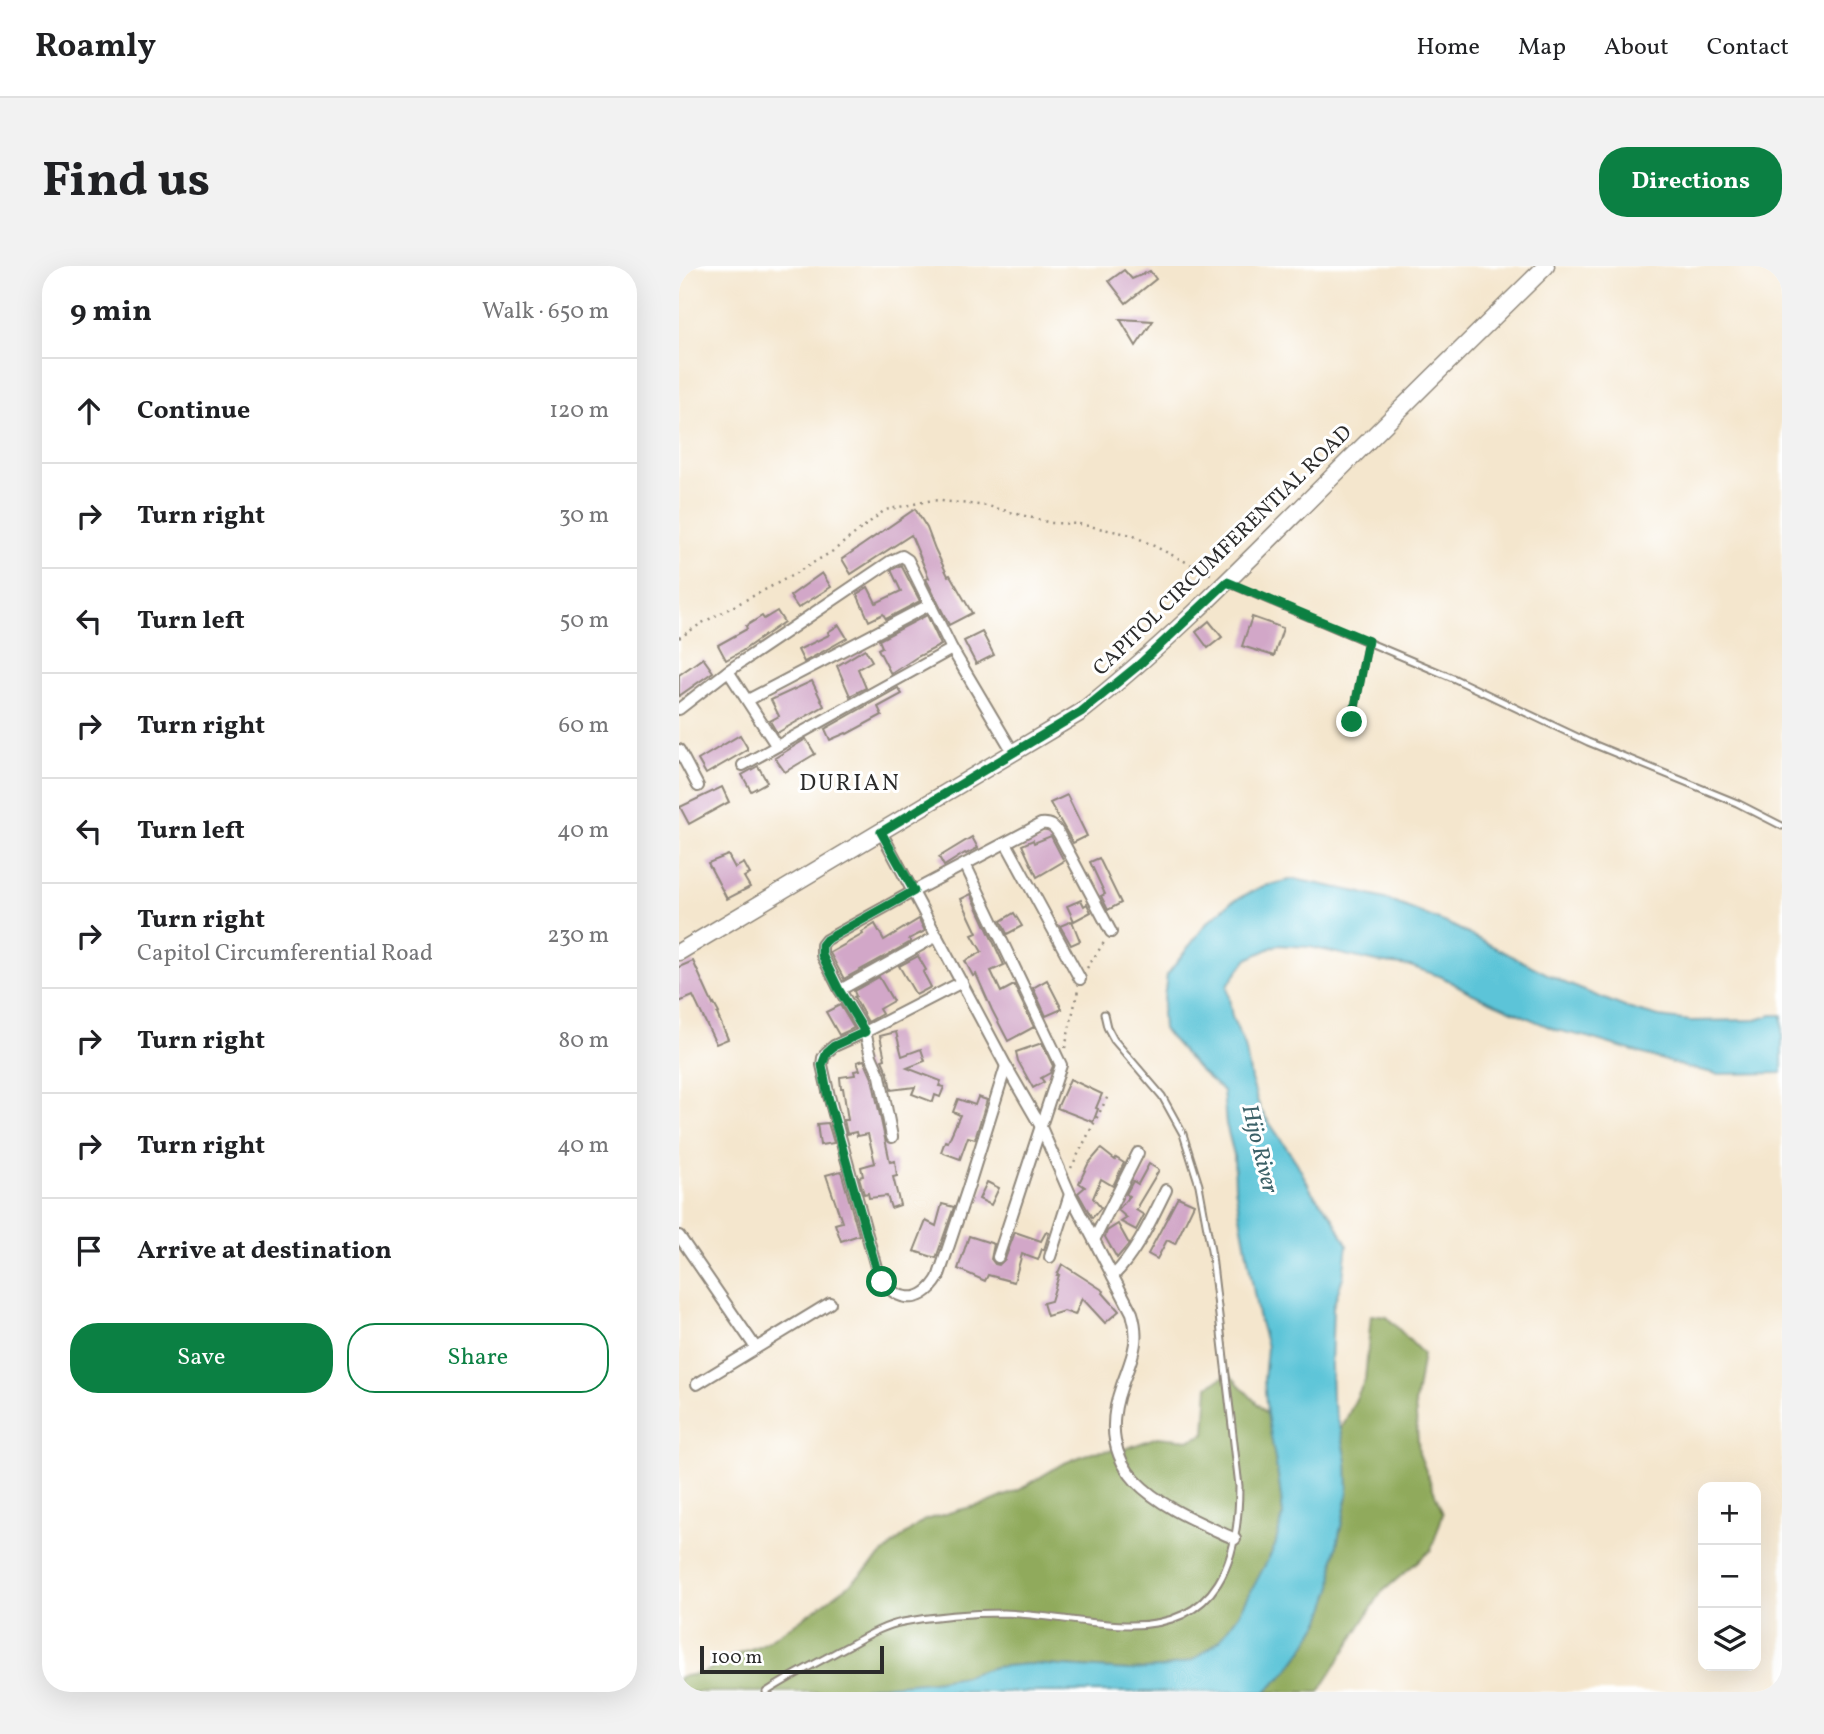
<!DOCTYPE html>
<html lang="en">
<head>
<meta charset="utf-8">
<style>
  :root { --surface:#fff; --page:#f2f2f2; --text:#202124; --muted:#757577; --line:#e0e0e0; --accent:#0b8043 }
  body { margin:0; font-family:Vollkorn,serif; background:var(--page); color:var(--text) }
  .controls { position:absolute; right:21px; bottom:21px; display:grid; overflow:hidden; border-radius:14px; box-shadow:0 7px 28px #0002 }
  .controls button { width:63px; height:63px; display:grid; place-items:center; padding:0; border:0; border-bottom:2px solid var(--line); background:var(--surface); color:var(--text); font:35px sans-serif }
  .scale { position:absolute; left:21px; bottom:18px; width:184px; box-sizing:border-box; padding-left:7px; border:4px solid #2b2b2b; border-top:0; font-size:19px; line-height:24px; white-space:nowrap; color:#2b2b2b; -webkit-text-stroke:5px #fff; paint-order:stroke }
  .stop { position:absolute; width:21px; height:21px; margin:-16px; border:5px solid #0b8043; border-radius:50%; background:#fff }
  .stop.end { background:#0b8043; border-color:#fff; box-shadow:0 2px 7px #0008 }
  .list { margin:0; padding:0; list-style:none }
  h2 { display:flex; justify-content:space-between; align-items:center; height:91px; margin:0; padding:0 28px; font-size:30px }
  h2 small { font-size:23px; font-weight:400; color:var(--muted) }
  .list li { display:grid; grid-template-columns:46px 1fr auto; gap:21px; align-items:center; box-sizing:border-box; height:105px; padding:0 28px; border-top:2px solid var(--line) }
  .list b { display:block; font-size:26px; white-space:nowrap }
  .list p { margin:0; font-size:23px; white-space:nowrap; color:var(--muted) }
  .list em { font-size:23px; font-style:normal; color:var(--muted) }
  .actions { display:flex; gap:14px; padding:21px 28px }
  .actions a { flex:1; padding:16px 0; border:2px solid var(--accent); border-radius:28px; text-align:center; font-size:24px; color:var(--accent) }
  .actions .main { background:var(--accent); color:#fff }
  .icon { flex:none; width:38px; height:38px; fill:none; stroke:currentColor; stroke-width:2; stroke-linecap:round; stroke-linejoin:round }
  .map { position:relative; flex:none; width:1103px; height:1426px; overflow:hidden; border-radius:28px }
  header { display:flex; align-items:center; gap:42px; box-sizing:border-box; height:98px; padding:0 35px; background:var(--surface); border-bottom:2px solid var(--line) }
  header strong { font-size:33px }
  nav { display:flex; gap:38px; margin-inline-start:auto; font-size:24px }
  .intro { display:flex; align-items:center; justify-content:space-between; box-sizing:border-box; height:168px; padding:0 42px }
  h1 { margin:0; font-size:49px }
  .button { padding:18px 32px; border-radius:28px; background:var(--accent); color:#fff; font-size:24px; font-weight:700 }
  main { display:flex; gap:42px; padding:0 42px }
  aside { flex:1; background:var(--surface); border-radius:28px; box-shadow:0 7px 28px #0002 }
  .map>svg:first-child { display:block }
</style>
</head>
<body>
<header>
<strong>Roamly</strong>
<nav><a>Home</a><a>Map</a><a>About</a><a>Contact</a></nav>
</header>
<div class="intro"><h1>Find us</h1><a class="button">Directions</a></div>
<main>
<aside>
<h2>9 min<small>Walk · 650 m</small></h2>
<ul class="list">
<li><svg class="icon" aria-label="ahead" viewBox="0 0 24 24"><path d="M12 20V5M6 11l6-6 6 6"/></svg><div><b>Continue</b></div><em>120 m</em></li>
<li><svg class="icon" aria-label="right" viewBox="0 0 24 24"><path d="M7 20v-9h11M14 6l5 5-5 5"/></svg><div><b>Turn right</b></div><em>30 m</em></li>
<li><svg class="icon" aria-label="left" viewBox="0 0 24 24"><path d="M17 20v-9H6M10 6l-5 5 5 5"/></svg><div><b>Turn left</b></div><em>50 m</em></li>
<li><svg class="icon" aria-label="right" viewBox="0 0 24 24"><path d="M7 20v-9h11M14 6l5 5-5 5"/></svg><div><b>Turn right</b></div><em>60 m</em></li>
<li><svg class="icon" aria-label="left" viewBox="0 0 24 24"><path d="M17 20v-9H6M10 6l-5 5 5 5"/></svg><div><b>Turn left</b></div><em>40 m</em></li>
<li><svg class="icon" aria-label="right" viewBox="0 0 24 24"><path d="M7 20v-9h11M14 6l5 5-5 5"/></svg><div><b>Turn right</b><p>Capitol Circumferential Road</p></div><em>230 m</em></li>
<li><svg class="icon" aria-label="right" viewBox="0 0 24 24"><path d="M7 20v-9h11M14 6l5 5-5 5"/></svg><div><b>Turn right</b></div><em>80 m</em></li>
<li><svg class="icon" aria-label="right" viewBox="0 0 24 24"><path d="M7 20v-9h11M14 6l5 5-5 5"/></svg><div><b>Turn right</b></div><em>40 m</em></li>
<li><svg class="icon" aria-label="arrive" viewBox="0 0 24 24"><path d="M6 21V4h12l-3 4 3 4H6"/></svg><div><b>Arrive at destination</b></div></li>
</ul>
<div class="actions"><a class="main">Save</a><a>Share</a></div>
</aside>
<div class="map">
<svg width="1103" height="1426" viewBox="0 0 1103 1426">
  <rect width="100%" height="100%" fill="#fff"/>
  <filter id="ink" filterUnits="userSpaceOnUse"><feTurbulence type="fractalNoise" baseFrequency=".0143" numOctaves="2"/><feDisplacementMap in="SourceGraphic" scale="14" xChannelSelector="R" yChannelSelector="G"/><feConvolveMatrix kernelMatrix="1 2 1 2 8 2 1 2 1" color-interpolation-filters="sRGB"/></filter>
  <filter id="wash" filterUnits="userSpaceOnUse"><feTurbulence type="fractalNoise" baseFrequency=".00686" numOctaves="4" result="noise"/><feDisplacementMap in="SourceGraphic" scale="28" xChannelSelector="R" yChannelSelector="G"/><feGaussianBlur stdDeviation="1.57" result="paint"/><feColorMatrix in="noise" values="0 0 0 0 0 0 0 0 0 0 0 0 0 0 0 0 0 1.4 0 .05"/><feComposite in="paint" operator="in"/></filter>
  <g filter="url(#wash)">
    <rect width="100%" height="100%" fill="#f4e6cd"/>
    <!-- forest -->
    <g fill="#90aa5c" stroke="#5e6a44" stroke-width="2">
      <polygon points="692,1049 708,1051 744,1088 736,1138 740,1187 764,1248 752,1284 702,1327 640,1426 586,1426 606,1408 625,1382 642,1354 652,1323 655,1292 669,1229 668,1196 662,1164 686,1114"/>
      <polygon points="550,1108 588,1148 600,1215 604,1249 596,1280 582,1309 560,1348 540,1375 514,1394 483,1402 451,1404 349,1398 316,1401 285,1410 254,1415 188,1421 175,1426 0,1426 0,1411 24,1407 52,1391 82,1379 114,1359 169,1320 217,1276 244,1255 276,1245 309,1237 340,1224 383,1198 413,1186 446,1183 478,1171 511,1174 526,1168 529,1120"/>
    </g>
    <!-- water -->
    <polygon fill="#5bc4d8" stroke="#437882" stroke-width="2" points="615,613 679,626 709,634 770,658 886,717 948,742 980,751 1012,755 1077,754 1093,749 1103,749 1103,807 1038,808 1007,801 908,771 877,764 792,727 763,711 731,700 698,696 631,681 598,679 568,693 548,720 553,751 566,780 572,813 581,843 618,897 633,926 653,950 668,979 664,1011 654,1041 652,1101 653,1133 662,1164 668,1196 669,1229 655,1292 653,1323 642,1354 625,1382 606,1408 586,1426 175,1426 188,1421 254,1415 285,1410 316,1401 349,1398 451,1404 483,1402 514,1394 540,1375 560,1348 596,1280 604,1249 600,1215 588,1148 585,1114 588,1081 579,1049 556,922 555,889 547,858 544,825 519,803 484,763 483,747 488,709 528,657 552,636 582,621"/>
    <g id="blocks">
      <!-- building -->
      <g fill="#d2a7c8">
        <polygon points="445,4 453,13 471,5 477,13 447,37 430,15"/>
        <polygon points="441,53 474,55 457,80"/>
        <polygon points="236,243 248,262 256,283 269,310 271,309 293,347 270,359 247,313 250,312 232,269 172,308 163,293"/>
        <polygon points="222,299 241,335 207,353 204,348 190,355 178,328 189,321 197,337 222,325 212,304"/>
        <polygon points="143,307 152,321 119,342 111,330"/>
        <polygon points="98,345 105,356 63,385 47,394 39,379 68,363 67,360 83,350 85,353"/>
        <polygon points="248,349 262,379 238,391 212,408 199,383 203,381 200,374"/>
        <polygon points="573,351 604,362 595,390 563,380"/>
        <polygon points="530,355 543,371 529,382 517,366"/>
        <polygon points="160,359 168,372 125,396 119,384 150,369 149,366"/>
        <polygon points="303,366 315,389 297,398 285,375"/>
        <polygon points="186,383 193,395 179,403 187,422 171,430 158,400"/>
        <polygon points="24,392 34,406 0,430 0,409"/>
        <polygon points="133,415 145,440 98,467 91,455 100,450 92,434"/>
        <polygon points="219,422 223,428 199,441 203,449 168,468 167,467 151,474 146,463"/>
        <polygon points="61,469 68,481 68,484 27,508 19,494"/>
        <polygon points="127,473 136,488 106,506 96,492"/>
        <polygon points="79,500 88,516 72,525 63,509"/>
        <polygon points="43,521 50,536 10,558 1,541"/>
        <polygon points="388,529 408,570 394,577 371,537"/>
        <polygon points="372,570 385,595 358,611 343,579 354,574 355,577"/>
        <polygon points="293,571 299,582 287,588 286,587 265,600 260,591"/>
        <polygon points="49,589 56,602 65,597 71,608 65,611 71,621 48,633 29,597"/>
        <polygon points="420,592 442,637 429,644 422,630 426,628 411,596"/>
        <polygon points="292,628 325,699 312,705 322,726 335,719 355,761 329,775 313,744 297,708 294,710 286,695 303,686 293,669 298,667 282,633"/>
        <polygon points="402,634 405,640 408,638 412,646 395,655 388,640"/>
        <polygon points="335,647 343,660 328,668 322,655"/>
        <polygon points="240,653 246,665 230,673 232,676 165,713 151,687 184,668 183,666 196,658 205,674"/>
        <polygon points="393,655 401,675 392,679 381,660"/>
        <polygon points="239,690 247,704 244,706 252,721 237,729 220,700"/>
        <polygon points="14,695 34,739 35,738 40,747 38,748 49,773 37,778 14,730 0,736 0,701"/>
        <polygon points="200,711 214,735 200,743 203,748 189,756 175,731 177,730 175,725"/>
        <polygon points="368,714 383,743 367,750 354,722"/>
        <polygon points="161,739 175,762 160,769 147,746"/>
        <polygon points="217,766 223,790 242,783 246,795 228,802 262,815 260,820 265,821 261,831 256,829 254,836 233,828 236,821 212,824 209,808 203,794 206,793 201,770"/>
        <polygon points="363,777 374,800 371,807 362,812 365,816 354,822 339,795 337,786"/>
        <polygon points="185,794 193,812 211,896 216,895 218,910 214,911 221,939 212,942 208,930 190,932 189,927 185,928 180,911 184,910 182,901 196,897 189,868 178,870 177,866 168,868 165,854 169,854 164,822 162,822 161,811 176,809 175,805 181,804 178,796"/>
        <polygon points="391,813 423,828 417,842 419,843 414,856 378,842"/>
        <polygon points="299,831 308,834 296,873 289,871 281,893 262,886 266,875 269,876 281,849 274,846 279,833 296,839"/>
        <polygon points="149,857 155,877 141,879 138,858"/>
        <polygon points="422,883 436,894 437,892 445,897 434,920 422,913 414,932 422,942 413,952 399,927 406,921 400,917 409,898"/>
        <polygon points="470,898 480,904 459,939 460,941 457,944 465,949 457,964 442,956 448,952 439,944 450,930 447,928 454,915 459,918"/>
        <polygon points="162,905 180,969 162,975 156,958 163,956 147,909"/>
        <polygon points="308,916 320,922 312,939 300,933"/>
        <polygon points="499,931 515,938 496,978 488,974 478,993 469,988"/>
        <polygon points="263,938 275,941 257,992 235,985 247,955 257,960"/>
        <polygon points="439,958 450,978 438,992 426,971 428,965"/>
        <polygon points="336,966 362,975 367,966 370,967 365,984 363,983 359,994 343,988 335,1016 309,1009 306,1015 279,1003 290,970 315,978 312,993 316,998 320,999 326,993"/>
        <polygon points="383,998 425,1025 424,1027 440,1045 426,1057 403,1032 396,1049 385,1045 368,1050 364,1037 372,1035 380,1009 378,1009"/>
      </g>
    </g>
  </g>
  <g filter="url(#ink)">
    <use href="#blocks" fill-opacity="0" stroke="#90887c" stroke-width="2"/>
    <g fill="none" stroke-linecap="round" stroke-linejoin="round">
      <defs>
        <g id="service">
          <polyline points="549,317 776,413 909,476 1058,537 1103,560"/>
          <polyline points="673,456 689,375"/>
          <path d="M 87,1426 C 112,1410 139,1396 165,1382 C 184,1372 203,1360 224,1356 C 256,1350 292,1347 325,1347 C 367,1348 409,1359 452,1359 C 540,1359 560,1294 560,1220 L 533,990 L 520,919 L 504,868 L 483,830 L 435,774 L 428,761 L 425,748"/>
        </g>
        <g id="minor">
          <polyline points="49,405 97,479"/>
          <polyline points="69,434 252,338"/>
          <polyline points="0,443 49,405 212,295 223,290 229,294 273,383 334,486"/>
          <polyline points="0,484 19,520"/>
          <polyline points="64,499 273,383"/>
          <path d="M 202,566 L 327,800 L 361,859 L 391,928 L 453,1047 C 462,1076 452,1093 443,1119 C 409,1213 487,1241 556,1273"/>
          <polyline points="327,577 401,713"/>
          <polyline points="286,598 382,799 319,991"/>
          <path d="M 283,716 L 186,766 L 155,780 L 148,786 L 144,792 L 143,799 L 150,830 L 198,1005 C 212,1035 241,1042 259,1012 L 289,922 L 327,800"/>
          <polyline points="161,724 258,670"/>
          <path d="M 213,871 L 201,810 L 192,790 L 186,766 L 161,724 L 143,689 L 143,679 L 147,674 L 235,625 L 362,558 C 372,557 375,560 380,568 L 432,666"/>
          <polyline points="0,970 77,1082"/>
          <polyline points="415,974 459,887"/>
          <polyline points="371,991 391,928"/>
          <path d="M 434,1010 C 458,986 472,954 487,924"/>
          <polyline points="18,1118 151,1037"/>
        </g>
        <path id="secondary" d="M 0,686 L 402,446 C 484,381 558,306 632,232 C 710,154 788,77 867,0"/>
      </defs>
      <!-- service casing -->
      <use href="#service" stroke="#90887c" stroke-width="9"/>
      <!-- minor casing -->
      <use href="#minor" stroke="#90887c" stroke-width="14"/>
      <!-- secondary casing -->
      <use href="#secondary" stroke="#90887c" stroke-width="19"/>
      <!-- path -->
      <g stroke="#90887c" stroke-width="2.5" stroke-dasharray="2 5" stroke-linecap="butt">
        <polyline points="0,372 23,357 112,310 154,285 206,244 254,234 309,240 372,257 400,258 453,269 535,310"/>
        <polyline points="408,702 426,675"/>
        <polyline points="386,782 399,724"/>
        <polyline points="392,902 429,830"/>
      </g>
      <!-- service -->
      <use href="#service" stroke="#fff" stroke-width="5"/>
      <!-- minor -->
      <use href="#minor" stroke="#fff" stroke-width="10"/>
      <!-- secondary -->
      <use href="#secondary" stroke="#fff" stroke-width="16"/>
    </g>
  </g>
  <g fill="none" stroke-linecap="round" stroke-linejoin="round" filter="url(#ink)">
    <!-- route -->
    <polyline stroke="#0b8043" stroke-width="9" points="203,1016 198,1005 149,831 143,799 148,786 155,780 186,766 160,724 143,689 143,679 147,674 235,625 202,566 402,446 461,398 548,316 689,375 673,456"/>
  </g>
  <g text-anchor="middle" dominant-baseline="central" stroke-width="6" stroke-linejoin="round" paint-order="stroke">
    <!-- street labels -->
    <g font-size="21" fill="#2b2b2b" stroke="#fff">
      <text transform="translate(544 285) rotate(-44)">CAPITOL CIRCUMFERENTIAL ROAD</text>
    </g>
    <!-- neighbourhood labels -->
    <g font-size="23" letter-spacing="2" fill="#2b2b2b" stroke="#fff">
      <text x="171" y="518">DURIAN</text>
    </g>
    <!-- water labels -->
    <g font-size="23" font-style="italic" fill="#3c6168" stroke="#fff">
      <text transform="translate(580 883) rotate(76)">Hijo River</text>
    </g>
  </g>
</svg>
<div class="controls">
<button>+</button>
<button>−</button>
<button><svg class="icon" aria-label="layers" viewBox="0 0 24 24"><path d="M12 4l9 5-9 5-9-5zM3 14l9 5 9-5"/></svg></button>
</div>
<div class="scale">100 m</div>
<div class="stop" style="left:203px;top:1016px"></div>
<div class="stop end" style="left:673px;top:456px"></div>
</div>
</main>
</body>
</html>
